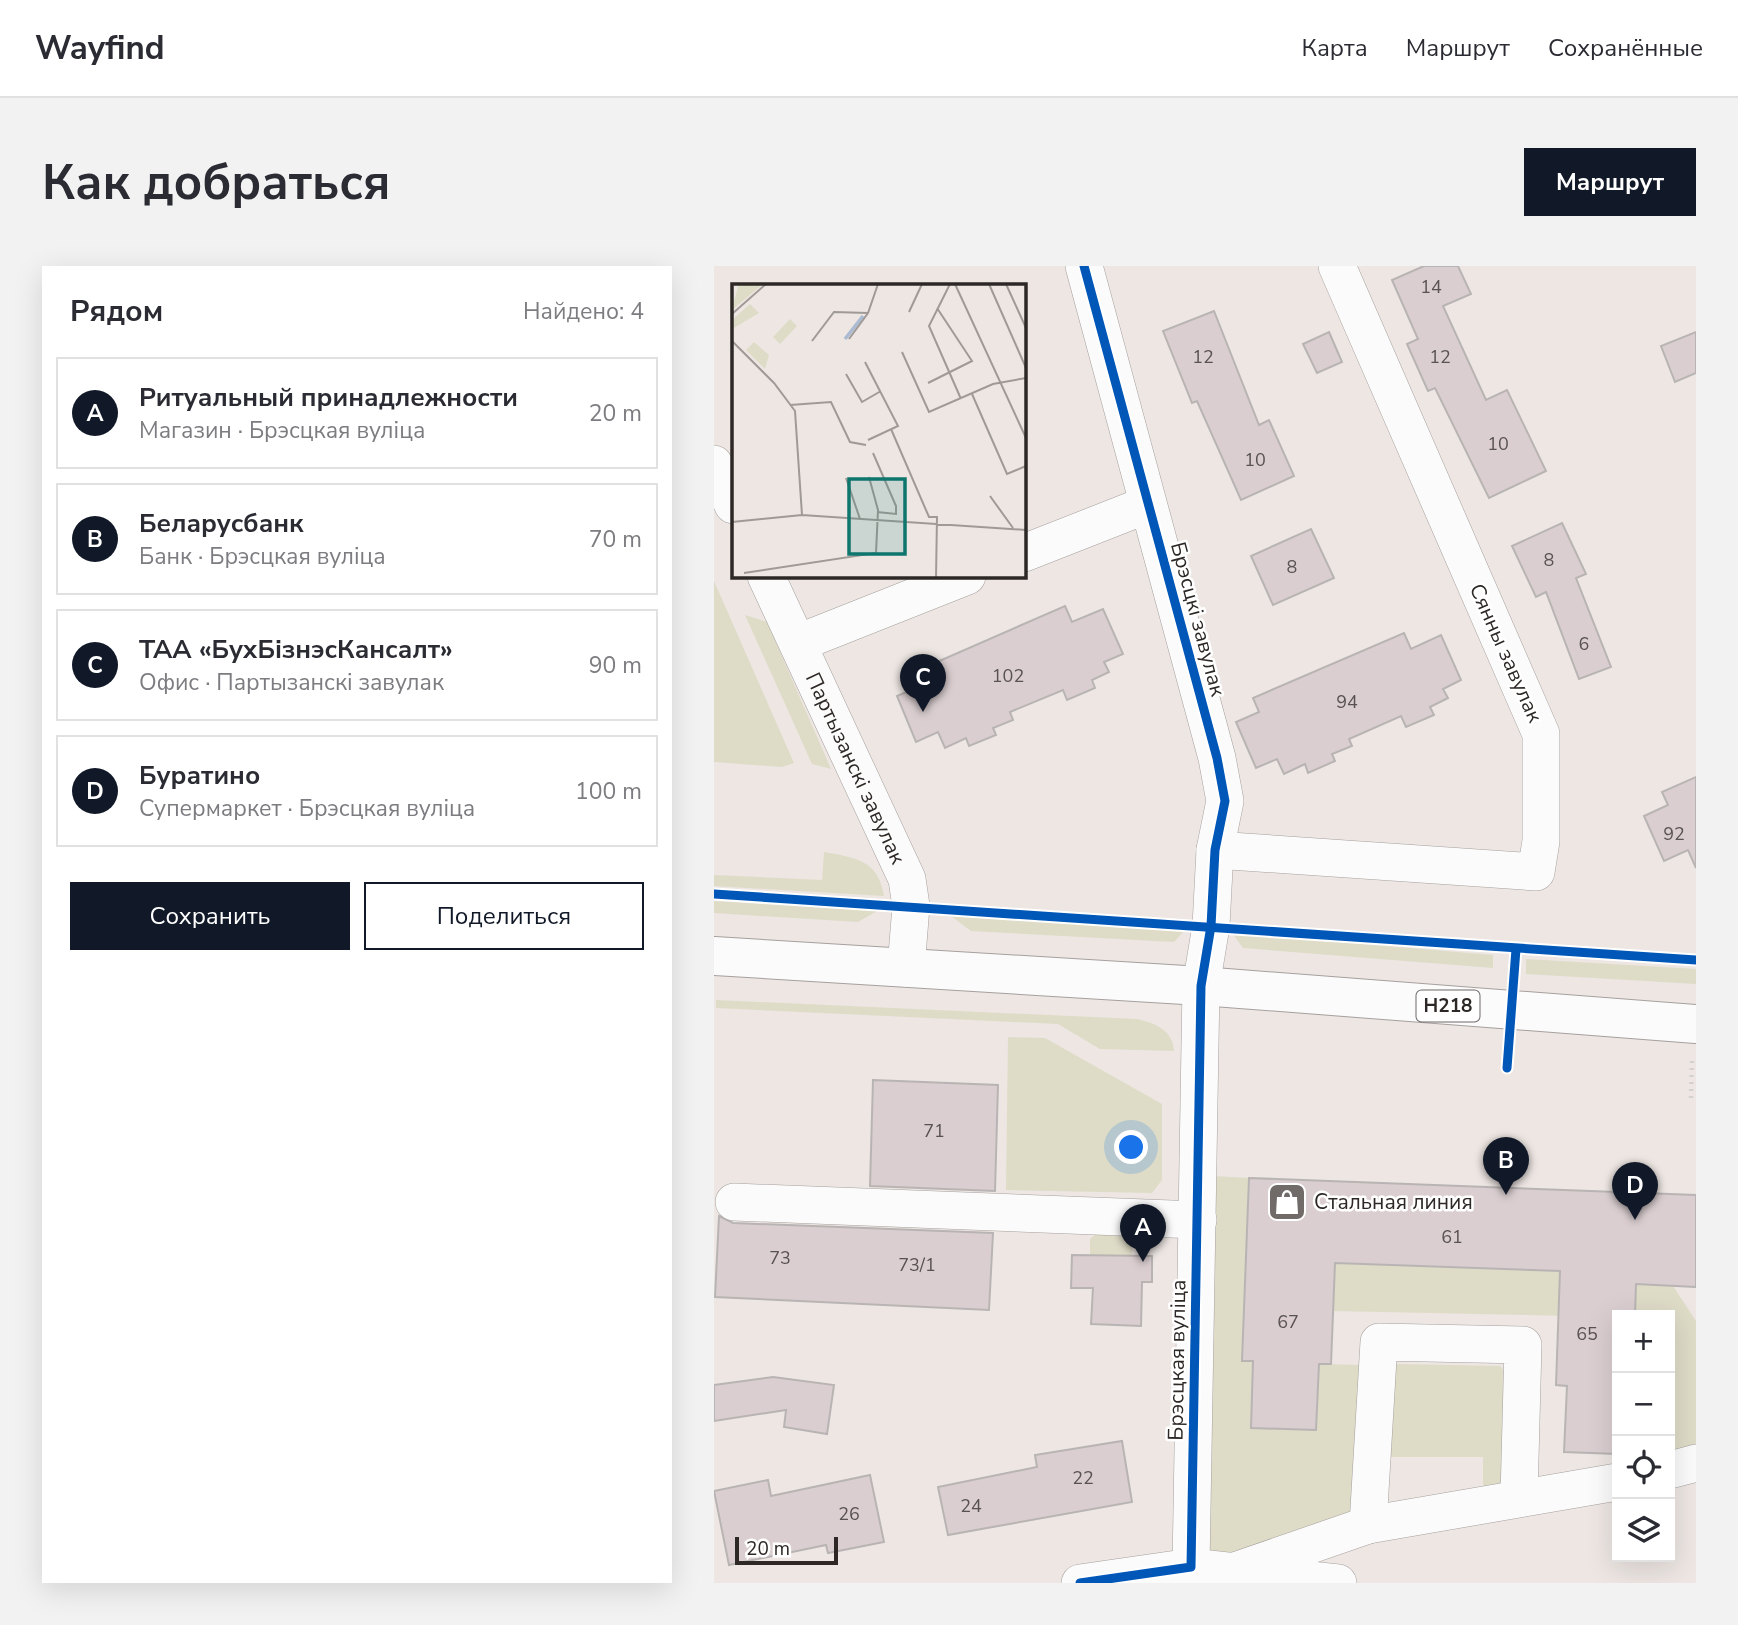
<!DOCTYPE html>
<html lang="ru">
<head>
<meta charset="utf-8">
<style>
  :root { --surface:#fff; --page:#f2f2f3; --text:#2b2b33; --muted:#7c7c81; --line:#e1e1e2; --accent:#111827 }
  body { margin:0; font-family:"Nunito Sans",sans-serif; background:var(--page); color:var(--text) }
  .controls { position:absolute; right:21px; bottom:21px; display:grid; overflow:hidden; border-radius:0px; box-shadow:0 7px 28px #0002 }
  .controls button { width:63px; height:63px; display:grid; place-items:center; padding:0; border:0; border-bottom:2px solid var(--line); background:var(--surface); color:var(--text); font:35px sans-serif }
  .scale { position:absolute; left:21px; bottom:18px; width:103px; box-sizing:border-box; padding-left:7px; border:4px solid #2d2826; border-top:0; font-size:19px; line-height:24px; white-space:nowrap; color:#2d2826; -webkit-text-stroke:5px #fff; paint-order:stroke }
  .you { position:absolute; left:418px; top:882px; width:24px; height:24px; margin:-18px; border:5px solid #fff; border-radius:50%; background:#1a73e8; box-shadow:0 0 0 10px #1a73e833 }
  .badge { display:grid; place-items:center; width:46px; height:46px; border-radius:50%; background:var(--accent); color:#fff; font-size:23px; font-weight:700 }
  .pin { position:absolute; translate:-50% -58px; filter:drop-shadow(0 2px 4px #0008) }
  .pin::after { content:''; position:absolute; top:37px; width:24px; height:21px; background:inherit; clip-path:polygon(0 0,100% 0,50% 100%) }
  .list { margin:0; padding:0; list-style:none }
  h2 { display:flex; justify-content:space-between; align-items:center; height:91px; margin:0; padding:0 28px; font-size:30px }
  h2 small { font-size:23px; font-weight:400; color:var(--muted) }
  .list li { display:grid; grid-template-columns:46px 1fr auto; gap:21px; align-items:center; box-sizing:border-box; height:112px; margin:0 14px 14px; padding:0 14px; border:2px solid var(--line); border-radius:0px }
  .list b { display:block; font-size:26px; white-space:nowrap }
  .list p { margin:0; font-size:23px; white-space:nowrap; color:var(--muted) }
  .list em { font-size:23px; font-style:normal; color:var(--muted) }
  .actions { display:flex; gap:14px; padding:21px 28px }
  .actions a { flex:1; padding:16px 0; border:2px solid var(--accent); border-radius:0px; text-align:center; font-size:24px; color:var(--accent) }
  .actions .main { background:var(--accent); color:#fff }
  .icon { flex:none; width:38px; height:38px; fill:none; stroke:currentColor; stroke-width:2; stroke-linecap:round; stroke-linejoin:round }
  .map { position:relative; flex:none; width:982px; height:1317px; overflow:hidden; border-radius:0px }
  header { display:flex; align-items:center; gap:42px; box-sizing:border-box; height:98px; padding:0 35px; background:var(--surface); border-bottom:2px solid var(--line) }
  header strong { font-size:33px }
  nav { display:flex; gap:38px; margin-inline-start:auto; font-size:24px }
  .intro { display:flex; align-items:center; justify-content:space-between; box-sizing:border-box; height:168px; padding:0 42px }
  h1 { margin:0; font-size:49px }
  .button { padding:18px 32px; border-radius:0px; background:var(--accent); color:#fff; font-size:24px; font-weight:700 }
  main { display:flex; gap:42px; padding:0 42px }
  aside { flex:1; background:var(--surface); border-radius:0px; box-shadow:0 7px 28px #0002 }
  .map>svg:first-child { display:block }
</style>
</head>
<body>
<header>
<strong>Wayfind</strong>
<nav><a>Карта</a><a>Маршрут</a><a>Сохранённые</a></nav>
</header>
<div class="intro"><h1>Как добраться</h1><a class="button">Маршрут</a></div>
<main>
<aside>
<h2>Рядом<small>Найдено: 4</small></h2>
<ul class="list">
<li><span class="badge">A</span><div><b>Ритуальный принадлежности</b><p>Магазин · Брэсцкая вуліца</p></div><em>20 m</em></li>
<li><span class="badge">B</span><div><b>Беларусбанк</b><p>Банк · Брэсцкая вуліца</p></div><em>70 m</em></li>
<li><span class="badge">C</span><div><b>ТАА «БухБізнэсКансалт»</b><p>Офис · Партызанскі завулак</p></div><em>90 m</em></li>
<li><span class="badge">D</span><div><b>Буратино</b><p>Супермаркет · Брэсцкая вуліца</p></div><em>100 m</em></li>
</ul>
<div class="actions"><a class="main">Сохранить</a><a>Поделиться</a></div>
</aside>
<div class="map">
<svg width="982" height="1317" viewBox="0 0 982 1317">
  <rect width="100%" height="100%" fill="#ede6e3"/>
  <!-- green -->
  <g fill="#dedcc7">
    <polygon points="0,315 80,497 68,501 0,496"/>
    <polygon points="31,349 53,356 117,503 98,498"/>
    <path d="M 110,586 C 141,592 164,593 170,630 L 0,620 L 0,609 L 108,614 Z"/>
    <polygon points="0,635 163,645 144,656 0,647"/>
    <polygon points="237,650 471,664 460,676 257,665"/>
    <polygon points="518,667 779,689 779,702 529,682"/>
    <polygon points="812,693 982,703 982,718 812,708"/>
    <path d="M 2,734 L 423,753 C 441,757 459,764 460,785 L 386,783 L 344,758 L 2,742 Z"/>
    <polygon points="294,771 331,772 448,838 448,914 438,927 292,924"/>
    <polygon points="499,910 535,912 528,1094 539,1095 537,1161 602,1164 605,1098 651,1099 640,1252 528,1291 492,1287"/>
    <polygon points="393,958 426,958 425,980 418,980 418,991 376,990 376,973"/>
    <polygon points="609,997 864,1006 856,1050 619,1045 620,1028 607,1028"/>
    <polygon points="922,1018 959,1020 982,1055 982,1187 956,1189 956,1049 921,1049"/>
    <polygon points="683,1098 786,1100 794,1110 790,1221 769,1220 769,1191 667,1191 673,1109"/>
  </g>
  <!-- building -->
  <g fill="#daced0" stroke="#b9b4b4" stroke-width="2">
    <polygon points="710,0 744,0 757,28 729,40 772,134 793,124 832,205 775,232 721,122 714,125 693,78 704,73 678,14"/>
    <polygon points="500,45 545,159 555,154 580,210 527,234 483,135 478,137 449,65"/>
    <polygon points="615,66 628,96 603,107 589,78"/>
    <polygon points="982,66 982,107 961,116 947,80"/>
    <polygon points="848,257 872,308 862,312 897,401 865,413 832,326 822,331 798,280"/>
    <polygon points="597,263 620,312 559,339 537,290"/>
    <polygon points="351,340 358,356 389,343 409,388 390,396 395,406 378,414 381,422 353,434 349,424 296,446 299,454 279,462 282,469 255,480 252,472 231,482 224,466 202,476 183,430 206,420 200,406"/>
    <polygon points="690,367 697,383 727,369 747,414 729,423 734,432 716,441 720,449 692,461 687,450 635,473 638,480 618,488 621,495 594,507 591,498 570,508 563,493 542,502 522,456 545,446 539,432"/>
    <polygon points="982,511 982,602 974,584 950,595 930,550 954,539 948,526"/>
    <polygon points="159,814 284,819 281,925 156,920"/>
    <polygon points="535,912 982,929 982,1021 922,1018 921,1049 903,1049 903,1188 850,1186 853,1120 842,1119 846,1005 621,997 617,1098 605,1098 602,1164 537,1162 539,1095 528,1095"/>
    <polygon points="5,950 19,957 279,967 275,1044 1,1031"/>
    <polygon points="358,989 438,990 438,1016 428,1016 427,1060 377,1058 379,1022 357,1022"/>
    <polygon points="59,1111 120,1119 113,1168 70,1161 72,1144 0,1155 0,1119"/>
    <polygon points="408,1175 418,1236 234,1269 224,1221 323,1201 321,1189"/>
    <polygon points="156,1209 170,1276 114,1287 112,1279 15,1299 0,1225 54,1214 57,1230"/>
  </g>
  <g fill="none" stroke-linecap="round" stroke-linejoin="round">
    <defs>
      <g id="minor">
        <polyline points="370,0 503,492 511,535 501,584 497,660 487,720 477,1301"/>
        <polyline points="0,198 19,239"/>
        <polyline points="310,287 422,243"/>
        <path id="s1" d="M 52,310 L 193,613 L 197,640 L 192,702"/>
        <polyline points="84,377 253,310"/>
        <polyline points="501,584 822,606 827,575 827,468 623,0"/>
        <polyline points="20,936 484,954"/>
        <polyline points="956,1204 982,1197"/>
        <polyline points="654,1259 665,1076 809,1079 805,1231"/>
        <polyline points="521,1305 654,1259 903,1216"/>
        <polyline points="366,1317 477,1301 624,1317"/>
      </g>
      <polyline id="major" points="0,690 487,720 982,758"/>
    </defs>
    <!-- minor casing -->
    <use href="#minor" stroke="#a5a09e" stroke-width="38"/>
    <!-- major casing -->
    <use href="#major" stroke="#a5a09e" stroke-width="40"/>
    <!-- path -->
    <polyline stroke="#d4d2d1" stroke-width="4.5" stroke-dasharray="2 5" stroke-linecap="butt" points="977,832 978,795"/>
    <!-- minor -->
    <use href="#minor" stroke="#fcfbfb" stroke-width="37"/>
    <!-- major -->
    <use href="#major" stroke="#fcfbfb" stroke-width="38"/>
    <defs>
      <g id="cycleway">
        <polyline points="0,628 982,694"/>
        <polyline points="793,802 802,683"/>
        <polyline points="366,1317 477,1301 487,720 497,660 501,584 511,535 503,492 370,0"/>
      </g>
    </defs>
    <!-- cycleway casing -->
    <use href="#cycleway" stroke="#fff" stroke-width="13"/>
    <!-- cycleway -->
    <use href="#cycleway" stroke="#0057b8" stroke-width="9"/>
  </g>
  <!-- icons -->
  <defs>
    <symbol id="shop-square" viewBox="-11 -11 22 22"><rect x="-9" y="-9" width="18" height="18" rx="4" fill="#706a68" stroke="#fff"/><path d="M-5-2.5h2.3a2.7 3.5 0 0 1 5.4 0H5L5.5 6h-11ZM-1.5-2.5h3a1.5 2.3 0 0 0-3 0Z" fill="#fff"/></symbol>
  </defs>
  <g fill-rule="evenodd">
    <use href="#shop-square" x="551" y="914" width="44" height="44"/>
  </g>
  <g text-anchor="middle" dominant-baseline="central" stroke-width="5" stroke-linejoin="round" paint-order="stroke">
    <!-- number labels -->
    <g font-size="18" fill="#585250">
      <text x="717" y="21">14</text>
      <text x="489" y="91">12</text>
      <text x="726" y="91">12</text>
      <text x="784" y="178">10</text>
      <text x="541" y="194">10</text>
      <text x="835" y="294">8</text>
      <text x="578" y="301">8</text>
      <text x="870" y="378">6</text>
      <text x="294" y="410">102</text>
      <text x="633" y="436">94</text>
      <text x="960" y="568">92</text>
      <text x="220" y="865">71</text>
      <text x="738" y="971">61</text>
      <text x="66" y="992">73</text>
      <text x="203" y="999">73/1</text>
      <text x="574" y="1056">67</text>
      <text x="873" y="1068">65</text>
      <text x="369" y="1212">22</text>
      <text x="257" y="1240">24</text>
      <text x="135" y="1248">26</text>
    </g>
    <!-- shield labels -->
    <rect fill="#fff" stroke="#6c6867" stroke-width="2" x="702.5" y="724.5" width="63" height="31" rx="5"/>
    <g font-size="19" font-weight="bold" fill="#2d2826">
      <text x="734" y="740">Н218</text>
    </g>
    <!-- street labels -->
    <g font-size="21" fill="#2d2826" stroke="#fff">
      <text transform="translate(484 353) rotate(75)">Брэсцкі завулак</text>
      <text transform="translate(792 387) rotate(66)">Сянны завулак</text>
      <text stroke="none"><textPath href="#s1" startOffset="212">Партызанскі завулак</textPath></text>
      <text transform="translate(463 1094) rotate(-89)">Брэсцкая вуліца</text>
    </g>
    <!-- poi labels -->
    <g font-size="21" fill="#2d2826" stroke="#fff" text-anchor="start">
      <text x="600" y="936">Стальная линия</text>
    </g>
  </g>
  <!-- overview -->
  <g transform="translate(18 18)">
    <rect width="294" height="294" fill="#ede6e3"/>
    <path d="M 7,0 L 31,0 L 0,26 L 0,23 ZM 18,20 L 27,29 L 0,45 L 0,36 ZM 58,35 L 65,42 L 48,60 L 41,53 ZM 22,58 L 37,71 L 33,85 L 14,66 Z" fill="#dedcc7"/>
    <path fill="none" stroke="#aabbd2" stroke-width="3.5" d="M 113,55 L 131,32"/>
    <path fill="none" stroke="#a09a97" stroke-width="2" d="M 218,0 L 197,42 L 229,115M 223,0 L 294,154M 257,0 L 294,84M 274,0 L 294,44M 177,28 L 190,0M 0,30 L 34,0M 117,55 L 136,29 L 146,0M 0,57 L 42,99 L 63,127 L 70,231M 80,57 L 102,28 L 136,29M 170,68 L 197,128 L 261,100 L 294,94M 133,78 L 166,142 L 136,156M 114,90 L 130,118 L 149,107M 196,99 L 240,77 L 205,24M 240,110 L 275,190 L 294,182M 58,121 L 99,118 L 118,158 L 134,161M 159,145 L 197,233 L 205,233 L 204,294M 141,169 L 164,222 L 164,230 L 145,228M 114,194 L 128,235M 258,212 L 281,244M 0,238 L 70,231 L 294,246M 12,289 L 144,269 L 146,226 L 137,193"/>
    <path fill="#0f766e" fill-opacity="0.15" stroke="#0f766e" stroke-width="3.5" d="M 117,195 L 173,195 L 173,270 L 117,270 Z"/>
    <rect width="294" height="294" fill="none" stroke="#2d2826" stroke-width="3.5"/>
  </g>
</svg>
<div class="controls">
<button>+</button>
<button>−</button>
<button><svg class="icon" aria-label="locate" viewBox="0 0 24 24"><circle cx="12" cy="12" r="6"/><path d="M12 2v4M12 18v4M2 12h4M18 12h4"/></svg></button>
<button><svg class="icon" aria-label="layers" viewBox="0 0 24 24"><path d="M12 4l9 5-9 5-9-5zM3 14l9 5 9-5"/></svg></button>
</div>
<div class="scale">20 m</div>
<div class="you"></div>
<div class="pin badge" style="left:429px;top:996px">A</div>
<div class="pin badge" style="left:792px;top:929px">B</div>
<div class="pin badge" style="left:209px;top:446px">C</div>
<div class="pin badge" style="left:921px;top:954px">D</div>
</div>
</main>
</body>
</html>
